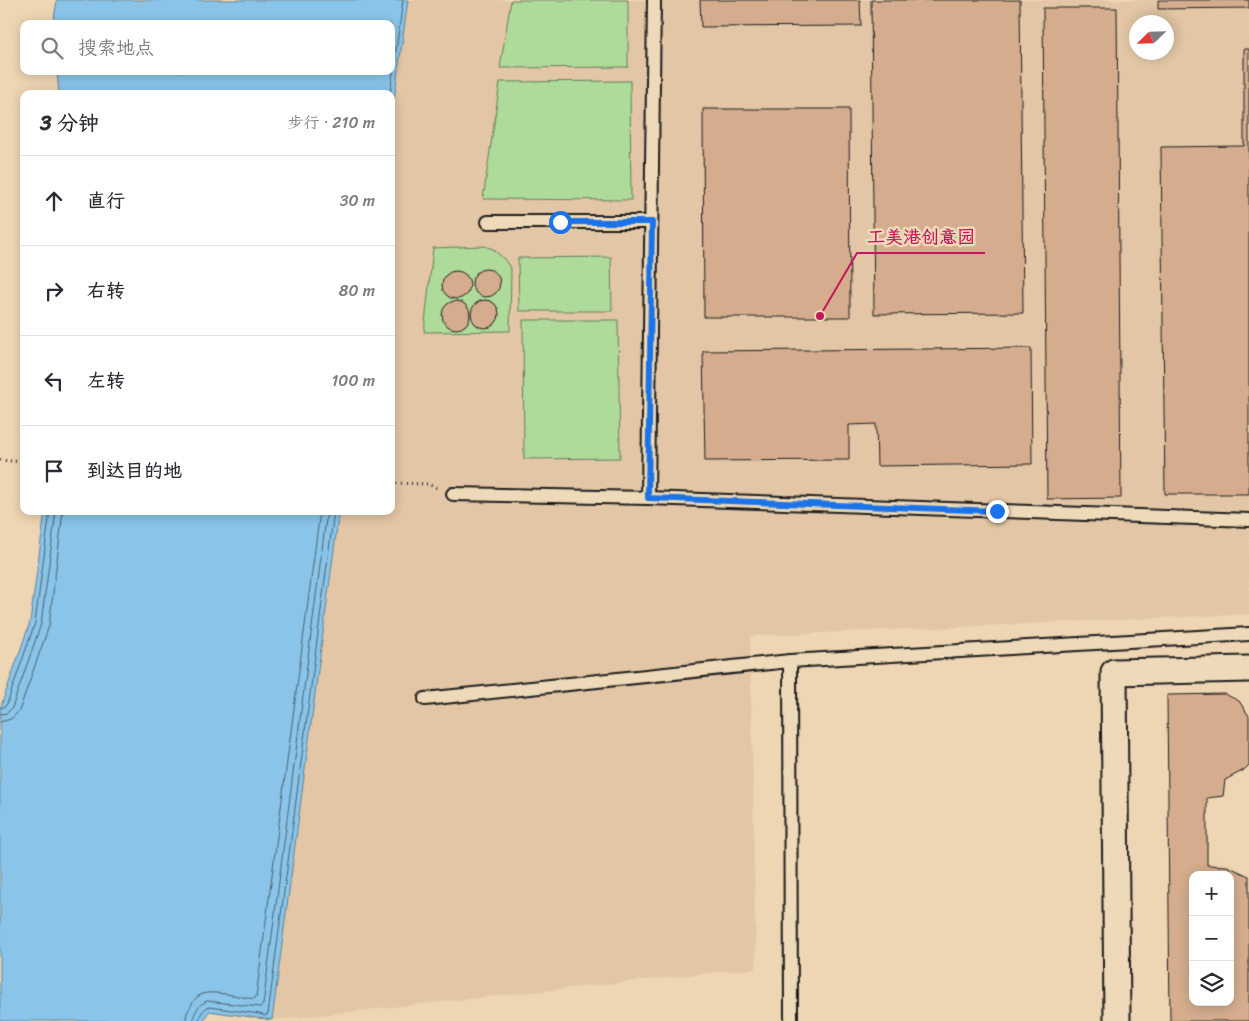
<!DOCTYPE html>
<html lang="zh">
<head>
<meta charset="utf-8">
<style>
  :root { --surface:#fff; --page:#f2f2f3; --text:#2b2b33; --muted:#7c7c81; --line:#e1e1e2 }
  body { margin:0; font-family:Sriracha,"LXGW WenKai TC",sans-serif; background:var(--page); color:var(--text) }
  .controls { position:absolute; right:15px; bottom:15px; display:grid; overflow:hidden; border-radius:10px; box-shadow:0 2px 12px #0003 }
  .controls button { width:45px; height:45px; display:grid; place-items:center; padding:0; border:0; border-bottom:1px solid var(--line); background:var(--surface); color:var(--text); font:25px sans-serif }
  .compass { position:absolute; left:1129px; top:15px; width:45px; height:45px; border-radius:50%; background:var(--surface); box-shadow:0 2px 12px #0003; rotate:247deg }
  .stop { position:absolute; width:15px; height:15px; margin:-11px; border:4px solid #1a73e8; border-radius:50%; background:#fff }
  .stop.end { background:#1a73e8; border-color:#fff; box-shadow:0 1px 5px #0008 }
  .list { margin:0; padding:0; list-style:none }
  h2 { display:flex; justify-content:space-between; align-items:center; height:65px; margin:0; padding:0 20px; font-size:21px }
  h2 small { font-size:16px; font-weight:400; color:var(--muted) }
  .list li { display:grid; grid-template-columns:32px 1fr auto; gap:15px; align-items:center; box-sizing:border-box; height:90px; padding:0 20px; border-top:1px solid var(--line) }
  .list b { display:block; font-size:19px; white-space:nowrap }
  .list em { font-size:16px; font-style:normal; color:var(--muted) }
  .icon { flex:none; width:28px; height:28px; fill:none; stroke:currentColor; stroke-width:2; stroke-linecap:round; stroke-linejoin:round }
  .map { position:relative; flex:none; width:1249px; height:1021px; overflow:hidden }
  .search { position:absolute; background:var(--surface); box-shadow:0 2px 12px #0003; left:20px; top:20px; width:375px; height:55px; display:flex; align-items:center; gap:12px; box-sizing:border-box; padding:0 18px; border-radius:10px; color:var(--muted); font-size:19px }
  .panel { position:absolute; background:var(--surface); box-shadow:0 2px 12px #0003; left:20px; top:90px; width:375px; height:425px; border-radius:10px }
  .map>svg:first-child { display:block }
</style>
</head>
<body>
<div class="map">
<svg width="1249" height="1021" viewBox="0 0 1249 1021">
  <rect width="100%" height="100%" fill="#eed5b3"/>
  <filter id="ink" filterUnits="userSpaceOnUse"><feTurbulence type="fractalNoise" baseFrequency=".02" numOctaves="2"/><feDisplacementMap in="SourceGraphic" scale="10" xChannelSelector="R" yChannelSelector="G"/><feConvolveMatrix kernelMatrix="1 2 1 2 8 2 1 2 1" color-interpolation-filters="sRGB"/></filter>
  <g filter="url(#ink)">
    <!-- built -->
    <path fill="#e2c6a5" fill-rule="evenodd" d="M 408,0 L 1249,0 L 1249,614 L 750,636 L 756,968 L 272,1020 L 339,511 L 391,511 L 391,121 ZM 1136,22 L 1166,22 L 1166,52 L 1136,52 Z"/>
    <!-- green -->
    <g fill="#aedb9a" stroke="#657c5b">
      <polygon points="511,0 628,0 628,67 500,68"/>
      <polygon points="630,81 631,200 483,199 500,82"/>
      <polygon points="484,246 493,249 504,259 511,269 510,331 424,332 433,248"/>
      <polygon points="611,257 612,311 519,311 518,258"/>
      <polygon points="523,320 618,320 620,458 524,459"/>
    </g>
    <!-- water -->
    <g fill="#8ac5e9" stroke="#5e8197">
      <polygon points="57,0 408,0 391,121 391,94 59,94 57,71 391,71 391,24 53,24"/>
      <polygon points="45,511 339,511 272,1020 209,1011 203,1021 0,1021 0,709 30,622"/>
    </g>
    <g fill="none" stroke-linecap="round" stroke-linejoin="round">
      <!-- shore -->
      <g stroke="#48606e" stroke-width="1">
        <polyline points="390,94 403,0"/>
        <polyline points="0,708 4,707 7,704 35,623 50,511"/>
        <polyline points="0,714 7,713 12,708 41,624 56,511"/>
        <polyline points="0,722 11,719 19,711 49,626 63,511"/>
        <path d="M 186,1021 C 186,1015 187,1011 191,1006 C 193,1001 196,997 202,994 C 212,990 242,997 254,999 L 256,997 L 320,511"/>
        <path d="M 193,1021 C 194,1012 199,1004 207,1001 L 260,1007 L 263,1005 L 327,511"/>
        <path d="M 199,1021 C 199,1015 204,1008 209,1007 L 260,1014 L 265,1016 L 268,1014 L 334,511"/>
      </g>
    </g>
    <!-- building -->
    <g fill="#d5ad8e" stroke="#1c1c1c" fill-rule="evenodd">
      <polygon points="700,0 860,0 861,26 701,27"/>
      <polygon points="871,0 1020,0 1023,313 874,314"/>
      <polygon points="1158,0 1249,0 1249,8 1158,9"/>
      <polygon points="1043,8 1117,8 1121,498 1047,499"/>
      <polygon points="1244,49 1249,49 1249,494 1165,494 1161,147 1244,146"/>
      <polygon points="703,109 849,109 850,317 704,317"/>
      <circle cx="486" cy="283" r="14"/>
      <circle cx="456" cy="285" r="14"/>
      <circle cx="485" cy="314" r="14"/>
      <circle cx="456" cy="315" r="14"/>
      <polygon points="1031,348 1032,464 877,466 876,424 849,425 849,460 705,461 703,351"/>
      <path d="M 1225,694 L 1239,701 L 1249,716 L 1249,765 L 1244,770 L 1225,780 L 1223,796 L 1207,798 L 1207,865 L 1227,866 L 1249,876 L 1249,1021 L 1170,1021 L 1167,695 ZM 1193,875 L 1230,875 L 1230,1002 L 1193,1002 Z"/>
    </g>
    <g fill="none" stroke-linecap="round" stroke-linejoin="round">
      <defs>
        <g id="service">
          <polyline points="488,222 651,222"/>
          <polyline points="453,494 648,498 1249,520"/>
          <polyline points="648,498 654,0"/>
          <polyline points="790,661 791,1021"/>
          <polyline points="425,699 790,661 1249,634"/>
        </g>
        <polyline id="minor" points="1117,1021 1114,672 1249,669"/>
      </defs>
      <!-- service casing -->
      <use href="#service" stroke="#1c1c1c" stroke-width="16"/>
      <!-- minor casing -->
      <use href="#minor" stroke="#1c1c1c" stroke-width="29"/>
      <!-- path -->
      <g stroke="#1c1c1c" stroke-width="3" stroke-dasharray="1 4" stroke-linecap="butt">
        <polyline points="0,460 24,462"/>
        <polyline points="391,483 427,484 437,488"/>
      </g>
      <!-- service -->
      <use href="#service" stroke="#eedab8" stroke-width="12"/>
      <!-- minor -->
      <use href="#minor" stroke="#eedab8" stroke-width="25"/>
    </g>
  </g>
  <g fill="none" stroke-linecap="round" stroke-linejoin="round" filter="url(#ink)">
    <!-- route -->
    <polyline stroke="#1a73e8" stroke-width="6" points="560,222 652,222 648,498 997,511"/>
  </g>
  <!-- callouts -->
  <path fill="none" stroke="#c2185b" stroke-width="2" d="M820 316L857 253H985"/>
  <circle fill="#c2185b" stroke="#eedab8" stroke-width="2" cx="820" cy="316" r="5"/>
  <g font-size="18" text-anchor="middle" font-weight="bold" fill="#c2185b" stroke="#eedab8" stroke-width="5" stroke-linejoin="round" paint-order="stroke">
    <text x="921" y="243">工美港创意园</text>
  </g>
</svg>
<div class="controls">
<button>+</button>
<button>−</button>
<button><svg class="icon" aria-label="layers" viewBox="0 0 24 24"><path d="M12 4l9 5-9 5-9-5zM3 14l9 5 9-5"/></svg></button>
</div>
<svg class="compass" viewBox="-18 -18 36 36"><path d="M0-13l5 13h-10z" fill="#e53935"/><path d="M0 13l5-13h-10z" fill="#7c7c81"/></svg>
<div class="stop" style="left:560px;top:222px"></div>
<div class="stop end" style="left:997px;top:511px"></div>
<div class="search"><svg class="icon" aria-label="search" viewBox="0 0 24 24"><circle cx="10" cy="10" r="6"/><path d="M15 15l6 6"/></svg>搜索地点</div>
<section class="panel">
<h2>3 分钟<small>步行 · 210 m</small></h2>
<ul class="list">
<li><svg class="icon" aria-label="ahead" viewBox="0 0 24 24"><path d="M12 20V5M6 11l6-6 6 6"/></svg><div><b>直行</b></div><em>30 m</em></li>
<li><svg class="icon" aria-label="right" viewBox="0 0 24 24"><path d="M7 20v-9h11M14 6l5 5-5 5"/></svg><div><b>右转</b></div><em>80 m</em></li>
<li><svg class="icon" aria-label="left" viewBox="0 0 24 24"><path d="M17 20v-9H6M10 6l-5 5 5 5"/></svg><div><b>左转</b></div><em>100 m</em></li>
<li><svg class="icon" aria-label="arrive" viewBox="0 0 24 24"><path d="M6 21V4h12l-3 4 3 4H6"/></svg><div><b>到达目的地</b></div></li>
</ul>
</section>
</div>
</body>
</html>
